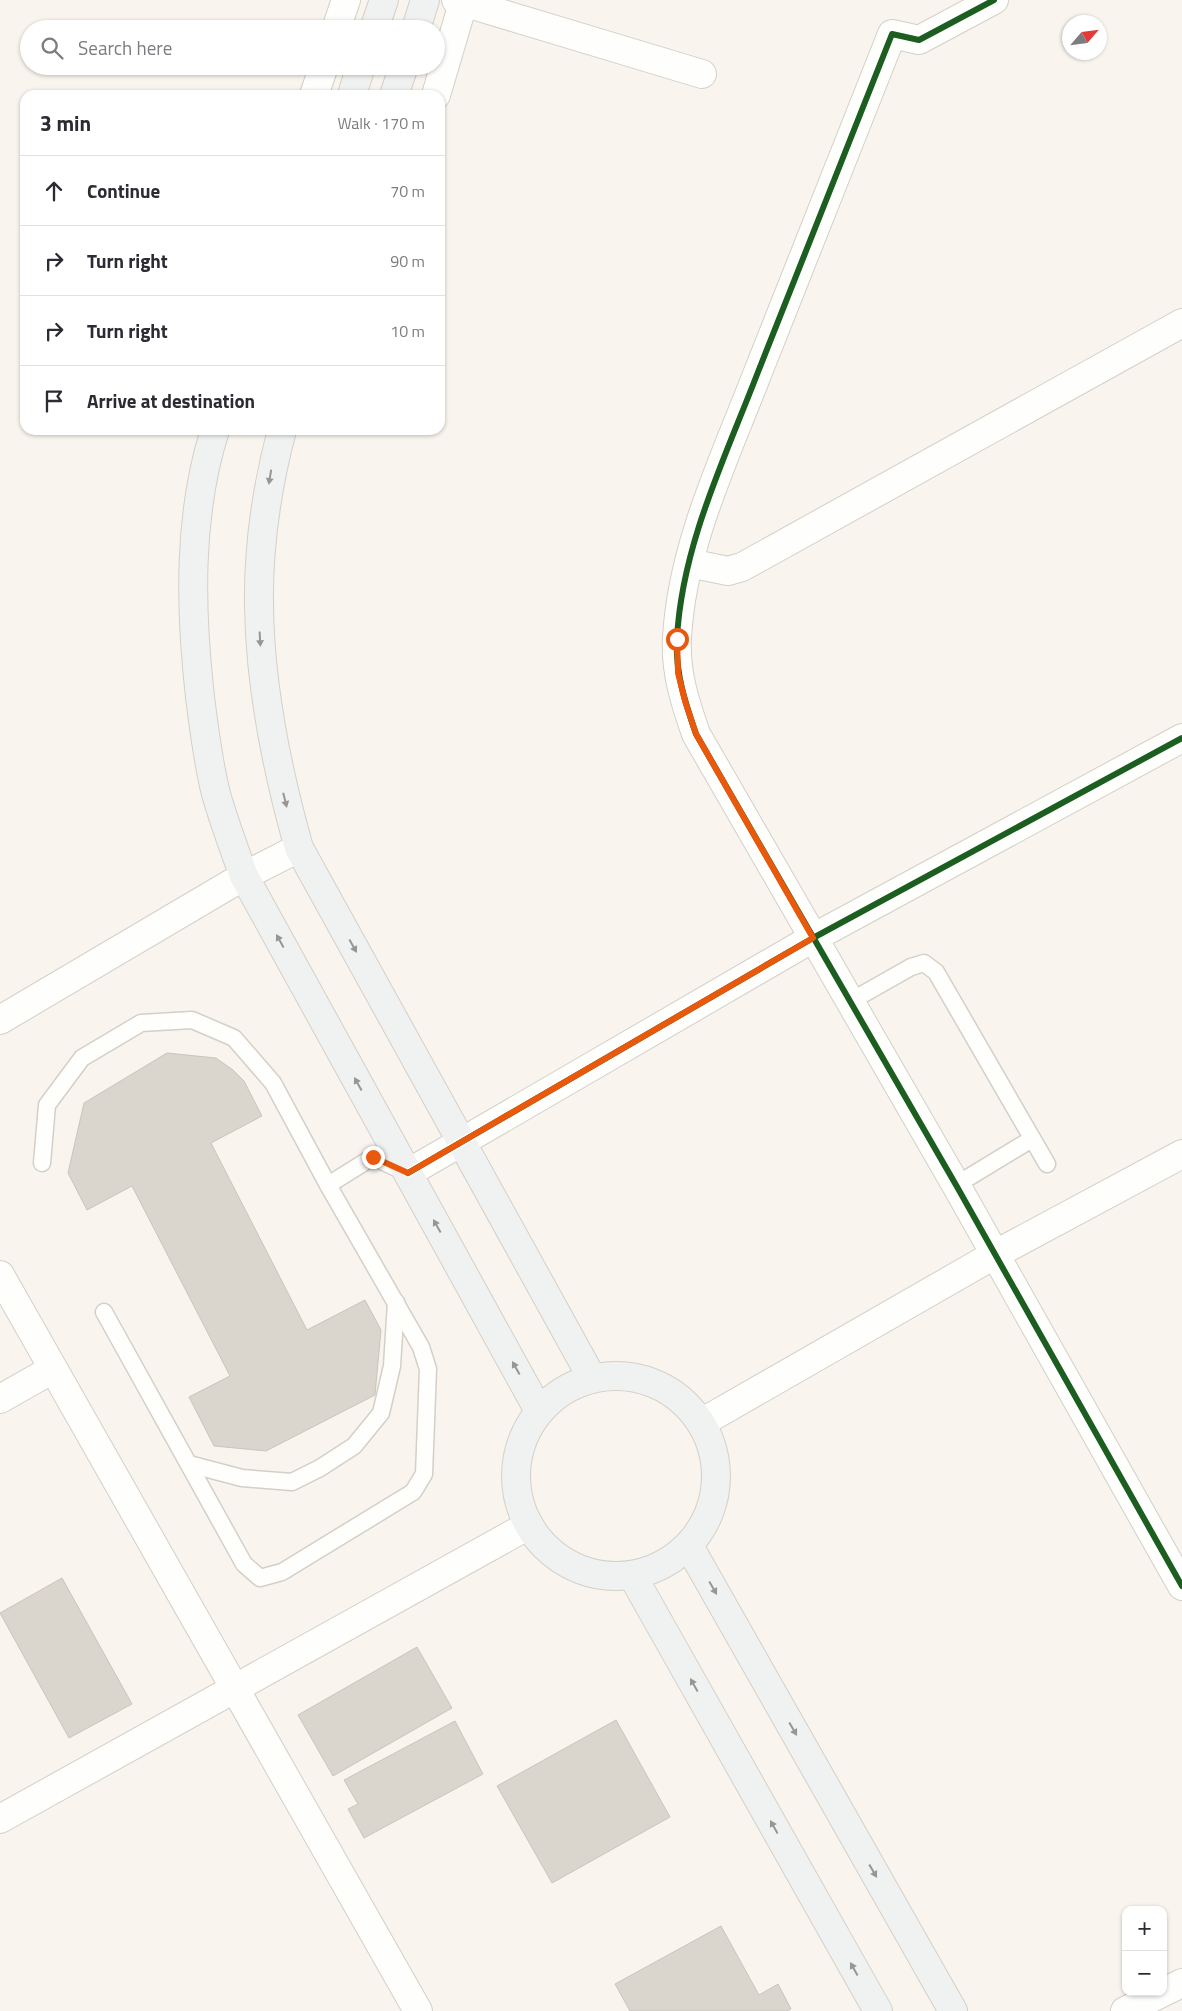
<!DOCTYPE html>
<html lang="en">
<head>
<meta charset="utf-8">
<style>
  :root { --surface:#fff; --page:#f7f7f7; --text:#2b2b33; --muted:#7c7c81; --line:#e1e1e2 }
  body { margin:0; font-family:"Titillium Web",sans-serif; background:var(--page); color:var(--text) }
  .controls { position:absolute; right:15px; bottom:15px; display:grid; overflow:hidden; border-radius:10px; box-shadow:0 1px 4px #0004 }
  .controls button { width:45px; height:45px; display:grid; place-items:center; padding:0; border:0; border-bottom:1px solid var(--line); background:var(--surface); color:var(--text); font:25px sans-serif }
  .compass { position:absolute; left:1062px; top:15px; width:45px; height:45px; border-radius:50%; background:var(--surface); box-shadow:0 1px 4px #0004; rotate:62deg }
  .stop { position:absolute; width:15px; height:15px; margin:-11px; border:4px solid #ea580c; border-radius:50%; background:#fff }
  .stop.end { background:#ea580c; border-color:#fff; box-shadow:0 1px 5px #0008 }
  .list { margin:0; padding:0; list-style:none }
  h2 { display:flex; justify-content:space-between; align-items:center; height:65px; margin:0; padding:0 20px; font-size:21px }
  h2 small { font-size:16px; font-weight:400; color:var(--muted) }
  .list li { display:grid; grid-template-columns:32px 1fr auto; gap:15px; align-items:center; box-sizing:border-box; height:70px; padding:0 20px; border-top:1px solid var(--line) }
  .list b { display:block; font-size:19px; white-space:nowrap }
  .list em { font-size:16px; font-style:normal; color:var(--muted) }
  .icon { flex:none; width:28px; height:28px; fill:none; stroke:currentColor; stroke-width:2; stroke-linecap:round; stroke-linejoin:round }
  .map { position:relative; flex:none; width:1182px; height:2011px; overflow:hidden }
  .search { position:absolute; background:var(--surface); box-shadow:0 1px 4px #0004; left:20px; top:20px; width:425px; height:55px; display:flex; align-items:center; gap:12px; box-sizing:border-box; padding:0 18px; border-radius:28px; color:var(--muted); font-size:19px }
  .panel { position:absolute; background:var(--surface); box-shadow:0 1px 4px #0004; left:20px; top:90px; width:425px; height:345px; border-radius:15px }
  .map>svg:first-child { display:block }
</style>
</head>
<body>
<div class="map">
<svg width="1182" height="2011" viewBox="0 0 1182 2011">
  <rect width="100%" height="100%" fill="#f9f5ee"/>
  <!-- building -->
  <g fill="#dad5cd" stroke="#cac5bc">
    <polygon points="167,1053 216,1058 233,1070 244,1081 262,1116 211,1143 307,1330 365,1300 381,1330 375,1395 266,1451 214,1446 189,1397 230,1376 132,1186 87,1210 68,1173 84,1103"/>
    <polygon points="62,1578 132,1704 69,1738 0,1613"/>
    <polygon points="417,1647 452,1708 333,1776 298,1715"/>
    <polygon points="616,1720 670,1817 552,1883 497,1786"/>
    <polygon points="455,1721 483,1774 364,1838 348,1809 358,1804 344,1780"/>
    <polygon points="721,1926 759,1995 778,1984 791,2009 787,2011 630,2011 615,1984"/>
  </g>
  <g fill="none" stroke-linecap="round" stroke-linejoin="round">
    <defs>
      <g id="service">
        <polyline points="851,1001 911,967 924,963 936,972 1047,1164"/>
        <polyline points="42,1163 47,1105 82,1058 141,1023 192,1020 234,1038 273,1083 328,1185 421,1347 428,1369 424,1474 413,1492 282,1572 260,1578 244,1564 104,1312"/>
        <polyline points="328,1185 373,1157 407,1173"/>
        <polyline points="956,1185 1032,1139"/>
        <polyline points="189,1464 242,1478 292,1482 320,1468 354,1446 381,1413 392,1366 396,1302"/>
      </g>
      <g id="minor">
        <polyline points="456,0 702,74"/>
        <path d="M 994,0 L 919,40 L 892,34 C 847,147 803,259 758,372 C 725,458 682,545 677,638 C 675,672 685,702 696,734 L 956,1185 L 1182,1586"/>
        <polyline points="336,29 346,0"/>
        <polyline points="314,95 324,66"/>
        <polyline points="436,95 464,0"/>
        <polyline points="689,563 728,571 742,567 1182,323"/>
        <polyline points="0,1020 244,876 299,848"/>
        <polyline points="408,1173 813,938 1182,738"/>
        <polyline points="0,1275 418,2011"/>
        <polyline points="0,1399 53,1369"/>
        <polyline points="701,1423 994,1255 1182,1154"/>
        <polyline points="0,1819 529,1525"/>
        <polyline points="1125,2011 1182,1983"/>
      </g>
      <g id="secondary">
        <polyline points="374,29 384,0"/>
        <polyline points="416,29 425,0"/>
        <polyline points="352,95 361,66"/>
        <polyline points="394,95 404,66"/>
        <path d="M 215,430 C 188,515 190,608 200,697 C 204,729 208,762 216,794 C 224,822 234,849 244,876 L 539,1411"/>
        <path d="M 282,430 C 267,487 258,547 259,606 C 260,688 277,770 299,848 L 592,1378"/>
        <circle cx="616" cy="1476" r="100"/>
        <polyline points="689,1546 953,2011"/>
        <polyline points="632,1575 878,2011"/>
      </g>
    </defs>
    <!-- service casing -->
    <use href="#service" stroke="#d4cfc7" stroke-width="19"/>
    <!-- minor casing -->
    <use href="#minor" stroke="#d4cfc7" stroke-width="30"/>
    <!-- secondary casing -->
    <use href="#secondary" stroke="#d4cfc7" stroke-width="30"/>
    <!-- service -->
    <use href="#service" stroke="#fefefc" stroke-width="16"/>
    <!-- minor -->
    <use href="#minor" stroke="#fefefc" stroke-width="28"/>
    <!-- secondary -->
    <use href="#secondary" stroke="#f0f2f2" stroke-width="28"/>
    <defs>
      <g id="cycleway">
        <path d="M 994,0 L 919,40 L 892,34 C 847,147 803,259 758,372 C 725,458 682,545 677,638 C 675,672 685,702 696,734 L 956,1185 L 1182,1586"/>
        <polyline points="408,1173 813,938 1182,738"/>
      </g>
    </defs>
    <!-- cycleway casing -->
    <use href="#cycleway" stroke="#fff" stroke-width="9"/>
    <!-- cycleway -->
    <use href="#cycleway" stroke="#1b5e20" stroke-width="6"/>
  </g>
  <!-- one-way arrows -->
  <defs><path id="oneway-solid" d="M-6-.8H1V-3.2L6.5 0L1 3.2V.8H-6Z" transform="scale(1.25)"/></defs>
  <g fill="#979692">
    <use href="#oneway-solid" transform="translate(270 477) rotate(99)"/>
    <use href="#oneway-solid" transform="translate(260 639) rotate(87)"/>
    <use href="#oneway-solid" transform="translate(285 800) rotate(76)"/>
    <use href="#oneway-solid" transform="translate(280 941) rotate(-119)"/>
    <use href="#oneway-solid" transform="translate(353 946) rotate(61)"/>
    <use href="#oneway-solid" transform="translate(358 1084) rotate(-119)"/>
    <use href="#oneway-solid" transform="translate(437 1226) rotate(-119)"/>
    <use href="#oneway-solid" transform="translate(516 1368) rotate(-119)"/>
    <use href="#oneway-solid" transform="translate(713 1588) rotate(60)"/>
    <use href="#oneway-solid" transform="translate(694 1685) rotate(-119)"/>
    <use href="#oneway-solid" transform="translate(793 1729) rotate(60)"/>
    <use href="#oneway-solid" transform="translate(774 1827) rotate(-119)"/>
    <use href="#oneway-solid" transform="translate(873 1871) rotate(60)"/>
    <use href="#oneway-solid" transform="translate(854 1969) rotate(-119)"/>
  </g>
  <g fill="none" stroke-linecap="round" stroke-linejoin="round">
    <!-- route -->
    <polyline stroke="#ea580c" stroke-width="6" points="373,1157 408,1173 813,938 696,734 685,701 678,673 677,639"/>
  </g>
</svg>
<div class="controls">
<button>+</button>
<button>−</button>
</div>
<svg class="compass" viewBox="-18 -18 36 36"><path d="M0-13l5 13h-10z" fill="#e53935"/><path d="M0 13l5-13h-10z" fill="#7c7c81"/></svg>
<div class="stop" style="left:677px;top:639px"></div>
<div class="stop end" style="left:373px;top:1157px"></div>
<div class="search"><svg class="icon" aria-label="search" viewBox="0 0 24 24"><circle cx="10" cy="10" r="6"/><path d="M15 15l6 6"/></svg>Search here</div>
<section class="panel">
<h2>3 min<small>Walk · 170 m</small></h2>
<ul class="list">
<li><svg class="icon" aria-label="ahead" viewBox="0 0 24 24"><path d="M12 20V5M6 11l6-6 6 6"/></svg><div><b>Continue</b></div><em>70 m</em></li>
<li><svg class="icon" aria-label="right" viewBox="0 0 24 24"><path d="M7 20v-9h11M14 6l5 5-5 5"/></svg><div><b>Turn right</b></div><em>90 m</em></li>
<li><svg class="icon" aria-label="right" viewBox="0 0 24 24"><path d="M7 20v-9h11M14 6l5 5-5 5"/></svg><div><b>Turn right</b></div><em>10 m</em></li>
<li><svg class="icon" aria-label="arrive" viewBox="0 0 24 24"><path d="M6 21V4h12l-3 4 3 4H6"/></svg><div><b>Arrive at destination</b></div></li>
</ul>
</section>
</div>
</body>
</html>
